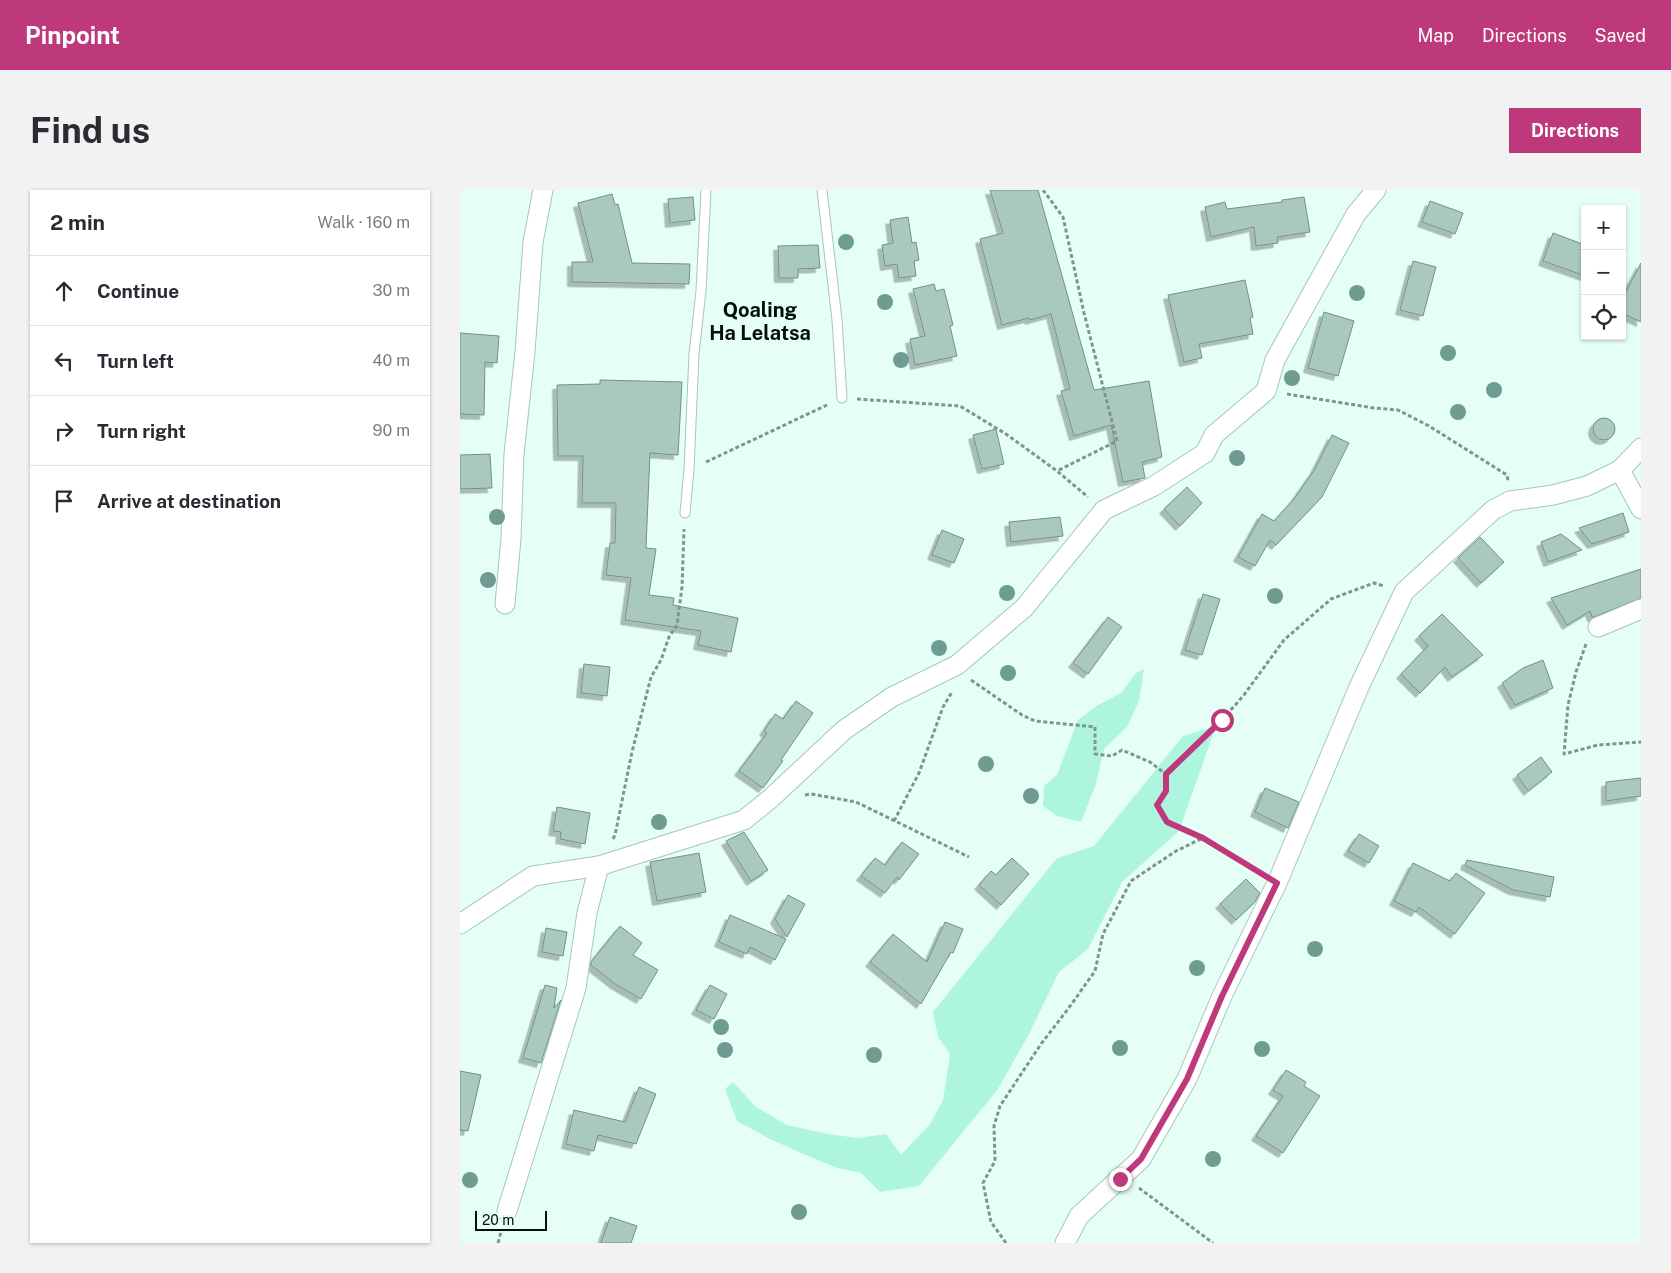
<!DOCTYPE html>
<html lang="en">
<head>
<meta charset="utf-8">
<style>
  :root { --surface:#fff; --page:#f2f2f3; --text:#2b2b33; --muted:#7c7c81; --line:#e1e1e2; --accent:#be397b }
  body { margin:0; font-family:"Public Sans",sans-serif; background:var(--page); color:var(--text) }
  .controls { position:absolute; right:15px; top:15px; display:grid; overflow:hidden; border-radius:0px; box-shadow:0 1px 4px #0004 }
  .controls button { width:45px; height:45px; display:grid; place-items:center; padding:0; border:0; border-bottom:1px solid var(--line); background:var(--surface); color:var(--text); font:25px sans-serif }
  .scale { position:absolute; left:15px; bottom:12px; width:72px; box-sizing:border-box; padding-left:5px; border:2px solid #040e0b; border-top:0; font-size:14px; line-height:18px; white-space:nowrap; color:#040e0b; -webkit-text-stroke:4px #e5fff7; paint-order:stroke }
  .stop { position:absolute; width:15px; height:15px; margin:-11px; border:4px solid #be397b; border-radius:50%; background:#fff }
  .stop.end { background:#be397b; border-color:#fff; box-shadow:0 1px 5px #0008 }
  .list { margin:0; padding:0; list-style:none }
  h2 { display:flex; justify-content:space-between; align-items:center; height:65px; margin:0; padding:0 20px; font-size:21px }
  h2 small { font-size:16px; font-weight:400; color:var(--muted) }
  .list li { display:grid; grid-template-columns:32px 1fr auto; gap:15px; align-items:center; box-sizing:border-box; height:70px; padding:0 20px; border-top:1px solid var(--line) }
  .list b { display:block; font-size:19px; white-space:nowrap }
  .list em { font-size:16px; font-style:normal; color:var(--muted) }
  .icon { flex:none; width:28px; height:28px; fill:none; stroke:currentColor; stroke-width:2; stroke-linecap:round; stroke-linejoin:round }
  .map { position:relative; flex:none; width:1181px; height:1053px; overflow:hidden; border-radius:0px }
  header { display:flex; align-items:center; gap:30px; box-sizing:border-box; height:70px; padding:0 25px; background:var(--accent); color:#fff }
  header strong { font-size:24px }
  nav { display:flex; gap:28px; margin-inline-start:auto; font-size:18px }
  .intro { display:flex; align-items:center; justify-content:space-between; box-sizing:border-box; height:120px; padding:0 30px }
  h1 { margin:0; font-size:35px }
  .button { padding:12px 22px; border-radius:0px; background:var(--accent); color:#fff; font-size:18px; font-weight:700 }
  main { display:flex; gap:30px; padding:0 30px }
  aside { flex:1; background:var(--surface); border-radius:0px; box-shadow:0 1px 4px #0004 }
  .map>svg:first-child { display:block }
</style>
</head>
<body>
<header>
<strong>Pinpoint</strong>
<nav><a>Map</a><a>Directions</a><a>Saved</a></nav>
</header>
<div class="intro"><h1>Find us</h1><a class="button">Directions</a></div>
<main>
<aside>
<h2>2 min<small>Walk · 160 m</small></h2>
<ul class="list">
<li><svg class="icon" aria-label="ahead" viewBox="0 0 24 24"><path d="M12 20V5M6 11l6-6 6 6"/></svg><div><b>Continue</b></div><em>30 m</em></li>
<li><svg class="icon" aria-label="left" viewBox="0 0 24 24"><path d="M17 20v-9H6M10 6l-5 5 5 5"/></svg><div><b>Turn left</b></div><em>40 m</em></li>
<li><svg class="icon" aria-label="right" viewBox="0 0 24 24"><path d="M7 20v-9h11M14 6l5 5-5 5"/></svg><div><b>Turn right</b></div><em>90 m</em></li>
<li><svg class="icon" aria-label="arrive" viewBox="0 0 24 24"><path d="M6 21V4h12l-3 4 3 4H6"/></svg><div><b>Arrive at destination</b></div></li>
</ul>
</aside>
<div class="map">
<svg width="1181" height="1053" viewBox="0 0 1181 1053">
  <defs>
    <filter id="shadow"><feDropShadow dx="-4.5" dy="4.5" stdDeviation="0" flood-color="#0004"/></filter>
  </defs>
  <rect width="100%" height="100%" fill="#e5fff7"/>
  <!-- green -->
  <g fill="#aef5e0">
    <polygon points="684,479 679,511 667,537 644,559 636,594 621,632 597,626 583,616 584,596 597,585 618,530 636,516 661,503 676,483"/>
    <polygon points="756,536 719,641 662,692 628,759 599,782 569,844 538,899 459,996 420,1002 401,983 377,978 341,963 308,948 277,931 265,899 273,892 296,917 327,935 368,944 398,948 426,944 441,965 470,934 483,910 490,864 478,847 473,822 597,668 634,656 723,546"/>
  </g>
  <!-- building -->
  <g fill="#a9c9bf" stroke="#729087" filter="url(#shadow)">
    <polygon points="530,0 578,0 634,200 689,191 702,267 682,272 685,288 663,292 651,235 614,246 601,201 610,199 591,124 570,130 569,128 542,135 520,49 543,43"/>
    <polygon points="152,4 155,15 158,14 172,73 230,74 229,94 112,92 112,72 133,72 118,13"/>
    <polygon points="233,7 235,30 210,33 208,9"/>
    <polygon points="844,7 850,42 817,47 818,53 796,56 794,37 751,47 745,17 765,12 767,19 822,12 822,10"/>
    <polygon points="970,11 1003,23 995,44 962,32"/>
    <polygon points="448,27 452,53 456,52 459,70 454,71 456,86 439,88 437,74 425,76 422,55 433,53 430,30"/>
    <polygon points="1093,43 1125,55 1125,86 1083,71"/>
    <polygon points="358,55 360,78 338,79 338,88 319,88 318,56"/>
    <polygon points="953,71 976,77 963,126 940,120"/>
    <polygon points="1181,73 1181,132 1162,123 1162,109"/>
    <polygon points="785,90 793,127 790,128 793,144 739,154 742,168 724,172 708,105"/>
    <polygon points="474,94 476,101 484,99 493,135 490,136 497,166 455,175 450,149 465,146 453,99"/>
    <polygon points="864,122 894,131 878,186 848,178"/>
    <polygon points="0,143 39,146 37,173 25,172 24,225 0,224"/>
    <polygon points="140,190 222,192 218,265 190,263 186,358 196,359 189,405 214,408 213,415 278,428 271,462 238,455 241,441 165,430 171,388 146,385 150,353 155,353 156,313 122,313 123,266 98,266 97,195 140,194"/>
    <circle cx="1144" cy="239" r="11"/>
    <polygon points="536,239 544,274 522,279 513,245"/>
    <polygon points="872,245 889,253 862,307 816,355 810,350 795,376 778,367 802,324 814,331 834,309 855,279"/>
    <polygon points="30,264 32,298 0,299 0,265"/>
    <polygon points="727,297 742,313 720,336 704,319"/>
    <polygon points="1163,323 1169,342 1132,354 1119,338"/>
    <polygon points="600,327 603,346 551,352 549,332"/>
    <polygon points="482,340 504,349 494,373 472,365"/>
    <polygon points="1101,344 1122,360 1088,372 1081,352"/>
    <polygon points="1020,347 1044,372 1021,393 998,368"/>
    <polygon points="1181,379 1181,408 1134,427 1132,427 1130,421 1107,435 1091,408"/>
    <polygon points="743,404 760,409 742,465 725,460"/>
    <polygon points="982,424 1023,465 992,487 985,477 960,503 941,484 968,456 959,446"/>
    <polygon points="648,427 662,437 628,484 613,473"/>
    <polygon points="1083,470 1093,498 1055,515 1042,493 1063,478"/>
    <polygon points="124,474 150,477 147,506 121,503"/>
    <polygon points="336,511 353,523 321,570 323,571 303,598 279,581 307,543 304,541 315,524 323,529"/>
    <polygon points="1081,567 1092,582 1068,601 1057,585"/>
    <polygon points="1181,588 1181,606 1146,611 1146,592"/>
    <polygon points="805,598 839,612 828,638 795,622"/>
    <polygon points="97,617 130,623 125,654 100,649 101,642 93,641"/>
    <polygon points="284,642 308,680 291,691 266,651"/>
    <polygon points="899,644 919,656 909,673 888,661"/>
    <polygon points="442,652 459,664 439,690 437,687 425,703 401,686 415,668 425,675"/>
    <polygon points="239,663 246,702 197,711 190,672"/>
    <polygon points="552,668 569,684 541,715 519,695 531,681 536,685"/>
    <polygon points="1007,670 1094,687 1090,707 1053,700 1005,675"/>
    <polygon points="953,673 990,691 996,683 1025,703 995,744 959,717 956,722 934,711"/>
    <polygon points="786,689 800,703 795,712 776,730 760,714"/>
    <polygon points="328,705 345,714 327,747 315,729"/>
    <polygon points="270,725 326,749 315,770 290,757 287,764 259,752"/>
    <polygon points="485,732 503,739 493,763 491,762 461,814 410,772 433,744 467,772"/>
    <polygon points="160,736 182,753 173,765 198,780 181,809 155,794 131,775 131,772"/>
    <polygon points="86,738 107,742 103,766 82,762"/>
    <polygon points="85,795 97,798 94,818 101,810 81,873 63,868"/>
    <polygon points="250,795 267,804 254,829 236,820"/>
    <polygon points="826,880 846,892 844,896 860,906 823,963 796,946 823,906 813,900"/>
    <polygon points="0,881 21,885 8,941 0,940"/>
    <polygon points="179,897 196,904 176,954 138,945 134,961 106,954 114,920 165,932"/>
    <polygon points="150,1027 177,1036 171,1053 141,1053"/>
  </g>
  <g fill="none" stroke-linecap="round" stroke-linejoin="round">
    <defs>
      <g id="lane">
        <polyline points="362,0 377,130 382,208"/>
        <polyline points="225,323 229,279 234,164 241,101 246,0"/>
      </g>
      <g id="street">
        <polyline points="1160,280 1181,319"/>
        <polyline points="45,414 51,349 54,264 65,162 73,52 83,0"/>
        <polyline points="1138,437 1181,419"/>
        <polyline points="0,734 73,686 139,676 284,630 310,609 384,540 432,507 497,475 564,418 644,320 694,296 745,263 754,245 806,201 815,170 896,24 916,0"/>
        <polyline points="47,1021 116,798 127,723 139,676"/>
        <polyline points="605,1053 619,1026 681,969 727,889 762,806 817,693 899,497 944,402 1033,320 1050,311 1093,305 1127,296 1160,280 1181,258"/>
      </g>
    </defs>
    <!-- lane casing -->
    <use href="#lane" stroke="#a7c6bc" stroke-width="11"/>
    <!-- street casing -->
    <use href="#street" stroke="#a7c6bc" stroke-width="21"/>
    <!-- path -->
    <g stroke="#81948f" stroke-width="3" stroke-dasharray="4 2.5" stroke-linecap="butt">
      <polyline points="583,0 603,27 624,123 657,251 597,281"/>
      <polyline points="827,204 914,218 938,220 969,236 1047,285 1048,291"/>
      <polyline points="397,209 500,216 546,244 597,281 628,307"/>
      <polyline points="246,272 367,215"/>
      <polyline points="1126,454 1116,482 1108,515 1104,564 1138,555 1181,552"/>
      <polyline points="511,490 562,525 575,531 635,537 635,564 652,566 662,560 690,572 707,585 707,601 697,615 707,631 743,648 800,683"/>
      <polyline points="707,585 762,530 784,505 824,450 871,409 914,393 924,396"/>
      <polyline points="345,605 351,604 396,612 509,667"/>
      <polyline points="434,631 459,583 483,517 492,502"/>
      <polyline points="153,649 155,645 172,562 191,487 201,470 209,447 217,435 222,397 224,339"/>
      <polyline points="679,998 753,1053"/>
      <polyline points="38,1053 41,1042"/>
      <polyline points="546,1053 531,1032 523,993 535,971 534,936 540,916 581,854 608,819 635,781 643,744 671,691 716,661 743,648"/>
    </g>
    <!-- lane -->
    <use href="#lane" stroke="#fff" stroke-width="9"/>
    <!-- street -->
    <use href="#street" stroke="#fff" stroke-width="19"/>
  </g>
  <!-- trees -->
  <g fill="#6e9c91">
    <circle cx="386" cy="52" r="8"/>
    <circle cx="897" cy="103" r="8"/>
    <circle cx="425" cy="112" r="8"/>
    <circle cx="988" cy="163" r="8"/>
    <circle cx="441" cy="170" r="8"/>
    <circle cx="832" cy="188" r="8"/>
    <circle cx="1034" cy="200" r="8"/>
    <circle cx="998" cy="222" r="8"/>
    <circle cx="777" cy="268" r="8"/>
    <circle cx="37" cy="327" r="8"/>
    <circle cx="28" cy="390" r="8"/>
    <circle cx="547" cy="403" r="8"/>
    <circle cx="815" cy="406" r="8"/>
    <circle cx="479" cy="458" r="8"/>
    <circle cx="548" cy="483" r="8"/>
    <circle cx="526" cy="574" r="8"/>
    <circle cx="571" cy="606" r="8"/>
    <circle cx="199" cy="632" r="8"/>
    <circle cx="855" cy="759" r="8"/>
    <circle cx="737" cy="778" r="8"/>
    <circle cx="261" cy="837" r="8"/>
    <circle cx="660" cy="858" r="8"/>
    <circle cx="802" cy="859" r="8"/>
    <circle cx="265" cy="860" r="8"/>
    <circle cx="414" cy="865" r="8"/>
    <circle cx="753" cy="969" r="8"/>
    <circle cx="10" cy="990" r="8"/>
    <circle cx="339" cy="1022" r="8"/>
  </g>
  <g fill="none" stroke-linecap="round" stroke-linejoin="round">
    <!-- route -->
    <polyline stroke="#be397b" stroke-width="6" points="660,989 681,969 727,889 762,806 817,693 743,648 707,632 697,615 706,601 706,584 762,530"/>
  </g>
  <g text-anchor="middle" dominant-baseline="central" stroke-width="4" stroke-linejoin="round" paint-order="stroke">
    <!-- district labels -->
    <g font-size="20" font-weight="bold" fill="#040e0b" stroke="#e5fff7">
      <text x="300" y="120">Qoaling<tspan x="300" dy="23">Ha Lelatsa</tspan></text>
    </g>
  </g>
</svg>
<div class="controls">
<button>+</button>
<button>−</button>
<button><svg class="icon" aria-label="locate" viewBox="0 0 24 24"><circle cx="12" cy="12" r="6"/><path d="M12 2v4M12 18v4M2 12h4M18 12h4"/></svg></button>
</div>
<div class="scale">20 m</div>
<div class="stop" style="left:762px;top:530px"></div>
<div class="stop end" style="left:660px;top:989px"></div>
</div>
</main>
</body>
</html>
